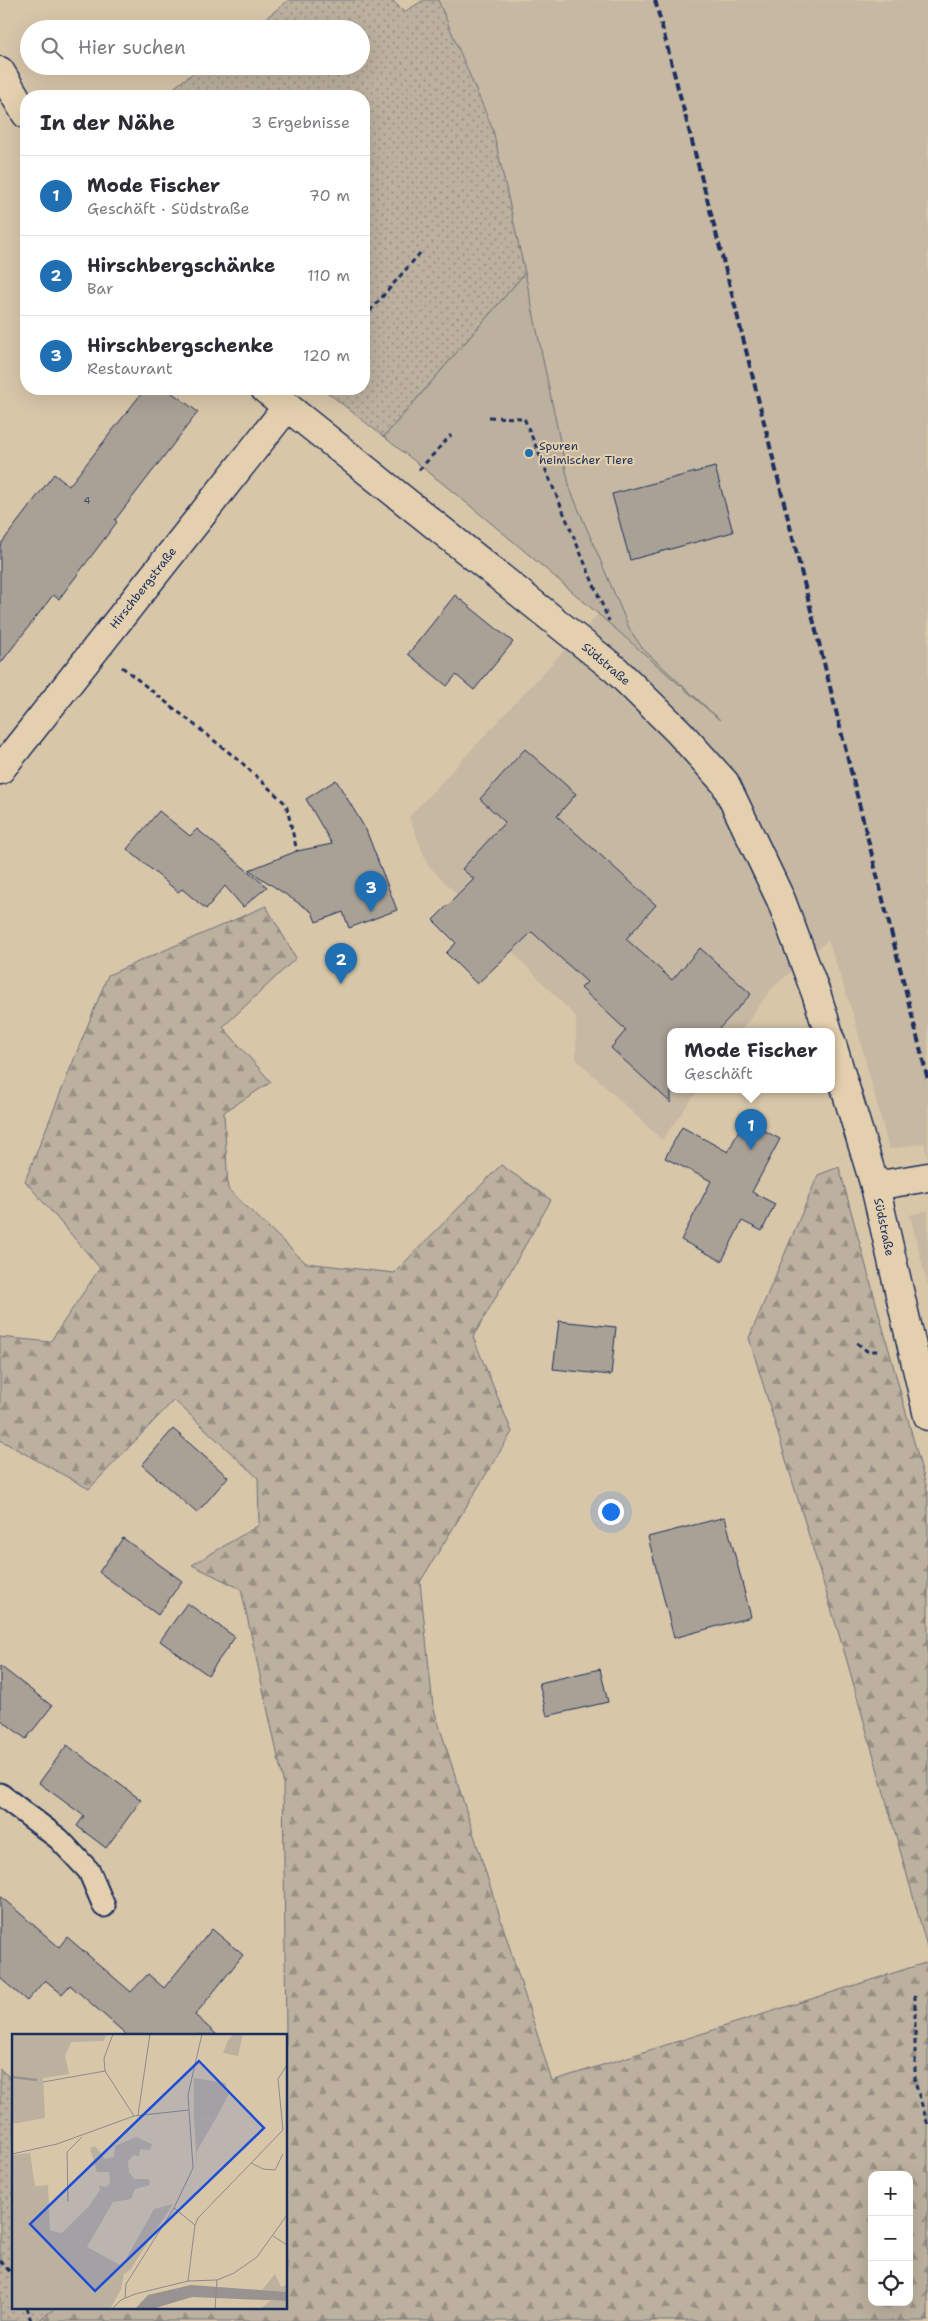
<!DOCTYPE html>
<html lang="de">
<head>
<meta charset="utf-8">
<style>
  :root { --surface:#fff; --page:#f2f2f3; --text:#2b2b33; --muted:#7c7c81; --line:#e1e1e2; --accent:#1f6fb2 }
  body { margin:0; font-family:"Shantell Sans",sans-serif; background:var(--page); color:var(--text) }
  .controls { position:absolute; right:15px; bottom:15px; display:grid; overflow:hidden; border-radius:10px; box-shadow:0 5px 20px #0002 }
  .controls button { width:45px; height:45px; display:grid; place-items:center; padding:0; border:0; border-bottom:1px solid var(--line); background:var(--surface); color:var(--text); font:25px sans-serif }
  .you { position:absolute; left:610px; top:1511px; width:18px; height:18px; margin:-12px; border:4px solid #fff; border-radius:50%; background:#1a73e8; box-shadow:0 0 0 8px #1a73e833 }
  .badge { display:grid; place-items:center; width:32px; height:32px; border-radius:50%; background:var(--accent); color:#fff; font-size:16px; font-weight:700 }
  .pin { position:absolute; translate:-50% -41px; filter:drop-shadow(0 1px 2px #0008) }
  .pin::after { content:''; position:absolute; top:26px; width:18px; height:15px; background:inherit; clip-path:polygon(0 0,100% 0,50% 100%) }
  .popup { position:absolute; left:667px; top:1028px; width:168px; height:65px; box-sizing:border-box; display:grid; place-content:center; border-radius:10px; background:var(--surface); filter:drop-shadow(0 1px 4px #0005); font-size:16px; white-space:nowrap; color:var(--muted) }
  .popup b { font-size:19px; color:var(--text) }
  .popup::after { content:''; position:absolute; left:50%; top:100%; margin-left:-10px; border:10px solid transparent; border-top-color:var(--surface) }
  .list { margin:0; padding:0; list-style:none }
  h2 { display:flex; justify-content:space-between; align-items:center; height:65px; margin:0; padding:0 20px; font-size:21px }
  h2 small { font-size:16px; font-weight:400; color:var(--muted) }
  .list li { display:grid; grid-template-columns:32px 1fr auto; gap:15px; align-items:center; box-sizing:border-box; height:80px; padding:0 20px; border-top:1px solid var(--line) }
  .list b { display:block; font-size:19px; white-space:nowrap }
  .list p { margin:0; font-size:16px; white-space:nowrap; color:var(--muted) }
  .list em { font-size:16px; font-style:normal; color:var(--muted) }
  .icon { flex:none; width:28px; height:28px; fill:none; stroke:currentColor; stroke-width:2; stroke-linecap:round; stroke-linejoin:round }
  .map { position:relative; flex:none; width:928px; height:2321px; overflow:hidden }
  .search { position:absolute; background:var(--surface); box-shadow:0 5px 20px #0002; left:20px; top:20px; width:350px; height:55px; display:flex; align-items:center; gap:12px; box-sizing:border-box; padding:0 18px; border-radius:28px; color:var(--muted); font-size:19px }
  .panel { position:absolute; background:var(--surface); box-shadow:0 5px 20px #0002; left:20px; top:90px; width:350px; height:305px; border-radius:20px }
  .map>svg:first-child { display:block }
</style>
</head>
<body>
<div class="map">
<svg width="928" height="2321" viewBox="0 0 928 2321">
  <defs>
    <pattern id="grass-dots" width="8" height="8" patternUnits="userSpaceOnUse" patternTransform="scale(1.25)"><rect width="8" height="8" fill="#bcb09e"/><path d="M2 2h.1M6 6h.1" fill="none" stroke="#989084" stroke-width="1.8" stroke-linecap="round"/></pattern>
    <pattern id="forest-firs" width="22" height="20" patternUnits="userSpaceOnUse" patternTransform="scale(1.25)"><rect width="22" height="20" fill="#bcb09e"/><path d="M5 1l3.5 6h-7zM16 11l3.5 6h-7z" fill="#989084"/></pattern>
  </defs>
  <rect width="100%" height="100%" fill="#d8c6a9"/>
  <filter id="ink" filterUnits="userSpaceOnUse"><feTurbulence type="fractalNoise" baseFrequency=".02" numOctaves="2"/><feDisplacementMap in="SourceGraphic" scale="10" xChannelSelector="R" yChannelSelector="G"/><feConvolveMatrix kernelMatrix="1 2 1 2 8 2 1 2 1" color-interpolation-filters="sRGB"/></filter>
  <g filter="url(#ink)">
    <!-- built -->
    <g fill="#c6b8a2">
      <polygon points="438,0 928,0 928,1159 924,1143 889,1149 854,1017 828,940 772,988 741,1031 671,1031 671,1089 699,1089 662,1140 576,1059 576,1017 428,865 409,817 598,614 697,699 643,649 630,630 570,489 493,130"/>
      <polygon points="928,1210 928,1287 910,1215"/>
    </g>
    <!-- grass -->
    <g fill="url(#grass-dots)" stroke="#6c707e">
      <polygon points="289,0 392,0 404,12 424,0 438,0 493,130 525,273 384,437 323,389 364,389 364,96 163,96 202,66 361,66 361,29 252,29"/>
      <polygon points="0,2069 14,2081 14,2307 57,2307 38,2321 0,2321"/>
    </g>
    <!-- forest -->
    <g fill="url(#forest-firs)" stroke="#6c707e" fill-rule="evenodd">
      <path d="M 266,906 L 296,958 L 223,1027 L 271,1082 L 224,1112 L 228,1189 L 306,1263 L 394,1273 L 501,1165 L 551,1200 L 473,1337 L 512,1432 L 420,1582 L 433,1706 L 552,2081 L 928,1962 L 928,2321 L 38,2321 L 57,2307 L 286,2307 L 286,2035 L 283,1780 L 241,1589 L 192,1565 L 259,1525 L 258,1478 L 174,1400 L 89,1489 L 0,1440 L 0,1337 L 50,1342 L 100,1268 L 25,1181 L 108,975 ZM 872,2175 L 909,2175 L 909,2302 L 872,2302 Z"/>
      <polygon points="839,1167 928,1493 928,1950 847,1661 749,1338 818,1175"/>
    </g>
    <!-- green -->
    <path fill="#bcb09e" stroke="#6c707e" d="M 525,273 L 570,489 L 630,630 L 643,649 L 720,720 C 610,624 500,527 384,437 Z"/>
    <!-- building -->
    <g fill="#a9a196" stroke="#1b2f5e">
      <polygon points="145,389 167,389 198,412 115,520 117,522 59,599 53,595 0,664 0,545 54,474 69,486"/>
      <polygon points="715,467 733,532 630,560 612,494"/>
      <polygon points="455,595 513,642 474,690 456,675 447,686 408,654"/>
      <polygon points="525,749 576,794 557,816 656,905 626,939 672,980 700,948 751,994 717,1031 671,1031 671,1103 611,1048 626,1030 581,988 587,982 532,932 477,984 446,953 456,943 433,920 474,879 462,869 505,822 480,799"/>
      <polygon points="336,780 366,830 397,910 349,928 343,912 316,922 312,912 249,870 297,851 332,844 306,799"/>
      <polygon points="159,811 190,836 197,829 267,887 243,907 225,886 206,909 182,889 178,892 127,849"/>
      <polygon points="744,1120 780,1139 752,1192 775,1204 762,1231 742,1221 722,1261 681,1240 711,1181 665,1158 682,1127 728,1152"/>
      <polygon points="559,1321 616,1327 611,1375 553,1369"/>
      <polygon points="173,1429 228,1477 197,1513 142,1465"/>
      <polygon points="725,1517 751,1617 674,1638 648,1537"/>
      <polygon points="123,1538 182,1581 158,1615 99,1572"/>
      <polygon points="187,1603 235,1637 208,1675 160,1641"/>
      <polygon points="0,1666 52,1706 26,1739 0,1719"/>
      <polygon points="600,1669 608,1702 547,1716 539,1683"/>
      <polygon points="67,1745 141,1800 106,1848 77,1826 84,1816 39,1783"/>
      <polygon points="0,1896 59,1947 67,1937 131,1992 148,1974 164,1988 212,1929 243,1955 195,2015 217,2035 127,2035 70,1985 62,1994 45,1980 27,2001 0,1978"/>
    </g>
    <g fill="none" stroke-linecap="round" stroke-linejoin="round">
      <defs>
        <polyline id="lane" points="0,1794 59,1839 89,1871 104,1906"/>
        <g id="street">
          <polyline points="0,71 26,114"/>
          <polyline points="265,389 616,670 679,732 725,783 781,900 817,996 828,1031"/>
          <polyline points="0,770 287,407"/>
          <polyline points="831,1041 875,1186 928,1416"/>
          <polyline points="875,1186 928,1177"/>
        </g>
      </defs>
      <!-- lane casing -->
      <use href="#lane" stroke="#1b2f5e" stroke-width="25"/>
      <!-- street casing -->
      <use href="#street" stroke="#1b2f5e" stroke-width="31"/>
      <!-- path -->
      <g stroke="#1b2f5e" stroke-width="3" stroke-dasharray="5 4" stroke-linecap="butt">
        <polyline points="364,318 420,253"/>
        <polyline points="489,417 524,418 609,621"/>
        <polyline points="419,470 451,435"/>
        <polyline points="122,667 241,762 286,804 297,851"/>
        <polyline points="857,1343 867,1351 881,1351"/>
        <polyline points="915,1995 915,2082 928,2125"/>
        <polyline points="0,2261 14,2276"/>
        <polyline points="27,2307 31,2321"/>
      </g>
      <!-- lane -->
      <use href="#lane" stroke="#e4d0ae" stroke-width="21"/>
      <!-- street -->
      <use href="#street" stroke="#e4d0ae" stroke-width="28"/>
      <!-- rail -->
      <polyline stroke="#1b2f5e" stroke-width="4" stroke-dasharray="8 4" stroke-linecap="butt" points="655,0 733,298 928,1080"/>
    </g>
  </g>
  <!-- markers -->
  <circle fill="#1f6fb2" stroke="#e4d0ae" stroke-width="2" cx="529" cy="453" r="5"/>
  <g text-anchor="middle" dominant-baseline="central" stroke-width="4" stroke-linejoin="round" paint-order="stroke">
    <!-- number labels -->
    <g font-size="10" fill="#3e4c6c">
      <text x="87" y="500">4</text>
    </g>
    <!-- poi labels -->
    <g font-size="12" fill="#1b2f5e" stroke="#e4d0ae" text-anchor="start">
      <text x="539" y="446">Spuren<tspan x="539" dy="14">heimischer Tiere</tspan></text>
    </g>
    <!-- street labels -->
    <g font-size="12" fill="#1b2f5e" stroke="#e4d0ae">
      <text transform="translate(143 588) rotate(-52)">Hirschbergstraße</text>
      <text transform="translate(606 664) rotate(40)">Südstraße</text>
      <text transform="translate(884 1227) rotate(78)">Südstraße</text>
    </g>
  </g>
  <!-- overview -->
  <g transform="translate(12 2034)">
    <rect width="275" height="275" fill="#d8c6a9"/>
    <path d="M 182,44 L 214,49 L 214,57 L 218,58 L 204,84 L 182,85 ZM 36,151 L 38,198 L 12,191 L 0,195 L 0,160 L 14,153 ZM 263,240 L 269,253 L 275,251 L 275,258 L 250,256 Z" fill="#bcb09e"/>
    <path d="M 0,0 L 13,0 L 14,8 L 59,8 L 53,22 L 57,40 L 31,44 L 33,84 L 0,90 ZM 222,0 L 231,0 L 226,22 L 211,19 L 216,6 ZM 124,103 L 140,110 L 138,116 L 128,115 L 127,122 L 122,121 L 116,127 L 117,138 L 122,145 L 137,145 L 138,151 L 123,155 L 119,165 L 101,168 L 75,213 L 110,232 L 142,175 L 161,170 L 118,236 L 112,240 L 109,255 L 98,275 L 0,275 L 0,195 L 12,191 L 50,199 L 77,172 L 88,156 L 87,151 L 94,153 L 98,149 L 97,138 L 85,138 L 78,114 L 83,112 L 93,125 L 102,123 L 103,112 ZM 18,119 L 23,152 L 0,160 L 0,121 Z" fill="#bcb09e"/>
    <path d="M 13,0 L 94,0 L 92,7 L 59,8 L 13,8 ZM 204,84 L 185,117 L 185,130 L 182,85 ZM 258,267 L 275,267 L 275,275 L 248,275 Z" fill="#bcb09e"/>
    <path d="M 179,251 L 275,258 L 275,267 L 180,263 L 140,275 L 123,275 L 136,261 Z" fill="#989390"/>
    <path fill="none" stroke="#989390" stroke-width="2.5" d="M 0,43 L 25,46"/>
    <path fill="none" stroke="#8c8a8b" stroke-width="1" d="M 101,0 L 92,24 L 93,37 L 122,82M 31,48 L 93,37M 126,81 L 138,0M 0,120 L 45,110 L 122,82 L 177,76M 239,129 L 251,135 L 263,136 L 271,120M 56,168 L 55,118 L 70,103M 162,174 L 183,191M 261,202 L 275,211M 176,247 L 183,191 L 186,184 L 271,96 L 266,45 L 275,31M 113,264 L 114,250 L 162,174 L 181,134 L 176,61 L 190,0M 100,275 L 109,266 L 123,260 L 176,247 L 205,246 L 222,239 L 245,223 L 275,181M 203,275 L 205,246"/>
    <path fill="#1d4ed8" fill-opacity="0.15" stroke="#1d4ed8" stroke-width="2.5" d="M 187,27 L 252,94 L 83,257 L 18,190 Z"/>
    <rect width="275" height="275" fill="none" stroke="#1b2f5e" stroke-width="2.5"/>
  </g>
</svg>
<div class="controls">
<button>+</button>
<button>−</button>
<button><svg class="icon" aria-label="locate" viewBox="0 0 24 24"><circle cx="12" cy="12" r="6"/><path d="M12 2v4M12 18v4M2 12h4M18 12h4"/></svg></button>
</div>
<div class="you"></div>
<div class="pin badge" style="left:751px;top:1150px">1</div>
<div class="popup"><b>Mode Fischer</b>Geschäft</div>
<div class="pin badge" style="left:341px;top:984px">2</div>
<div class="pin badge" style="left:371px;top:912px">3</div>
<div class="search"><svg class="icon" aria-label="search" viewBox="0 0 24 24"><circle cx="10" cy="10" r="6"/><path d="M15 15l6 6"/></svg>Hier suchen</div>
<section class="panel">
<h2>In der Nähe<small>3 Ergebnisse</small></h2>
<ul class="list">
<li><span class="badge">1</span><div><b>Mode Fischer</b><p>Geschäft · Südstraße</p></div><em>70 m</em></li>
<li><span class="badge">2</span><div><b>Hirschbergschänke</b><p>Bar</p></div><em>110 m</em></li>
<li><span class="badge">3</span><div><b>Hirschbergschenke</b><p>Restaurant</p></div><em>120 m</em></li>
</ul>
</section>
</div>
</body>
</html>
